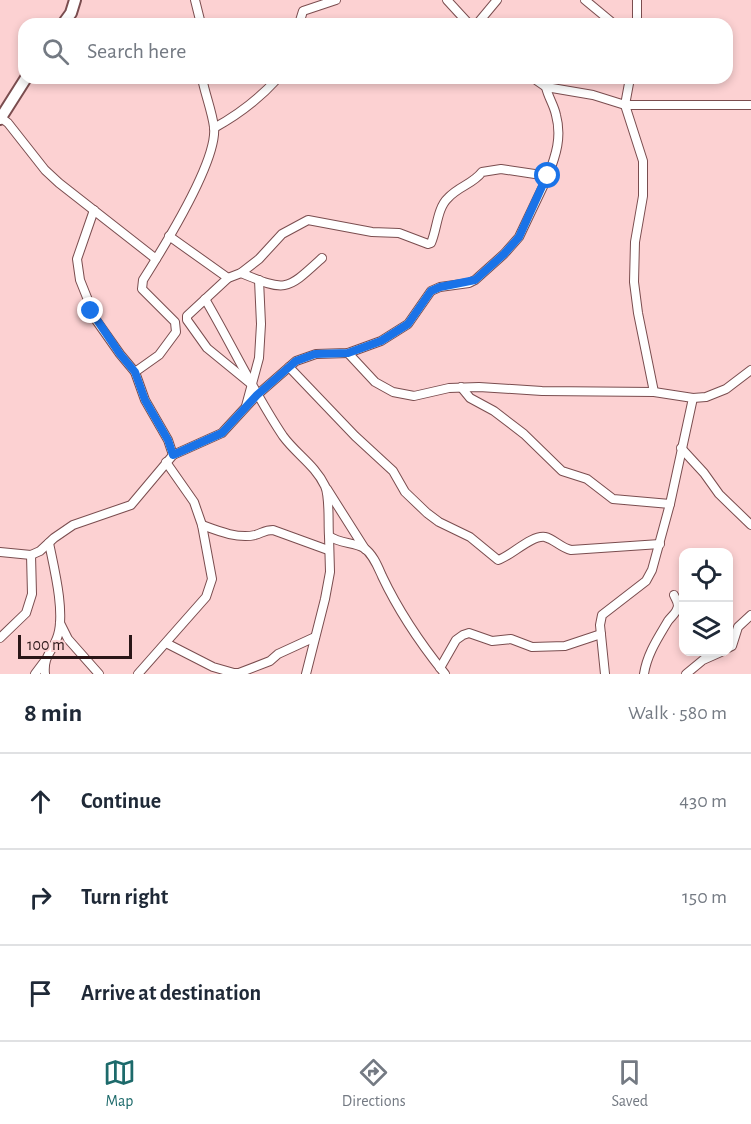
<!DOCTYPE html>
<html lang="en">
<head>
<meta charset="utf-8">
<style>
  :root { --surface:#fff; --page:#f6f6f7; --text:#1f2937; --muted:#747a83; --line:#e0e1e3; --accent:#1d6a6b }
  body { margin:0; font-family:"Alegreya Sans",sans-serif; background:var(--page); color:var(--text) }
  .controls { position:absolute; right:18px; bottom:18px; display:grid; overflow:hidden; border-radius:12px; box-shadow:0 3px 9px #0003 }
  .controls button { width:54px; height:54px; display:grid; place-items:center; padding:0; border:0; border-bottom:2px solid var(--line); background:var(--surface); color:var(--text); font:30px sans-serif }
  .scale { position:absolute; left:18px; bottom:15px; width:114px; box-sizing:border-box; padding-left:6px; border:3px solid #291617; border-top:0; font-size:16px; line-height:21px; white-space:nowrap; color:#291617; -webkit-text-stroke:4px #fcd1d2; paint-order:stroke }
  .stop { position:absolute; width:18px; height:18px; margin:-14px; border:4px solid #1a73e8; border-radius:50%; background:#fff }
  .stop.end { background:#1a73e8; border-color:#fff; box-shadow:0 2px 6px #0008 }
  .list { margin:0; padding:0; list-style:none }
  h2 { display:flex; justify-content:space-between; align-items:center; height:78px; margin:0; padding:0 24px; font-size:26px }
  h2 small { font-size:20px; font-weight:400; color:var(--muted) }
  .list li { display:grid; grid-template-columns:39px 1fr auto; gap:18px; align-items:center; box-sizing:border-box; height:96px; padding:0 24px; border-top:2px solid var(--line) }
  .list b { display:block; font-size:22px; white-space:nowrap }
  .list em { font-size:20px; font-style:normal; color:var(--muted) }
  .icon { flex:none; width:33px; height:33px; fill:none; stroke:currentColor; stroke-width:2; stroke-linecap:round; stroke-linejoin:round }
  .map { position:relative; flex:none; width:751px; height:674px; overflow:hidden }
  .search { position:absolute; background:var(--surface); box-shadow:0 3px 9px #0003; left:18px; right:18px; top:18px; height:66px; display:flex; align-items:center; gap:15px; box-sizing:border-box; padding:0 21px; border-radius:18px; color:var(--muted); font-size:22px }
  .sheet { height:366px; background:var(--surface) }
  nav { display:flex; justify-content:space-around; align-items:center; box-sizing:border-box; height:84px; border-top:2px solid var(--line); background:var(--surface); font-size:16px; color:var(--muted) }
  nav a { display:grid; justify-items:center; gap:3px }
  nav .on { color:var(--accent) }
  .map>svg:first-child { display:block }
</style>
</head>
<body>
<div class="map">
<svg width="751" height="674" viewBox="0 0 751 674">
  <rect width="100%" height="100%" fill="#fcd1d2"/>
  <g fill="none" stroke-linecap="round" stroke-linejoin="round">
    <defs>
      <g id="street">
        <polyline points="195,0 201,24"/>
        <polyline points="447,0 469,24"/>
        <polyline points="585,0 614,24"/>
        <polyline points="299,24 303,11 336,0"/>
        <polyline points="477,24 497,0"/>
        <polyline points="637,24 637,0"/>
        <polyline points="533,78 546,87 593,95 625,105 751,105"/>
        <polyline points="630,78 625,105 643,161 643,196 635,242 634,282 638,313 654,392"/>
        <polyline points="0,117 8,123 45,170 59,183 156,259"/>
        <path d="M 214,128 C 238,115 259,99 278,78"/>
        <polyline points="94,210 77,259 80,280 96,320 120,354 135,372 145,400 168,440 173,455"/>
        <polyline points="169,236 228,278"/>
        <path d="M 241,273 C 287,292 286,291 322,258"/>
        <path d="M 205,299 C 232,345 254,393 283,436 C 296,454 315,465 325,486 C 330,497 328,523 329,536 C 340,544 354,542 364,548 C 373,554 378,567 382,576 C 399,612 420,643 445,674"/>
        <polyline points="348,353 375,382 393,392 414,396 449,388 479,387 542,391 654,392 693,398 706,397 726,389 751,370"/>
        <path d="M 289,367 L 355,436 L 393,471 L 405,492 L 427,513 L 439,522 L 470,537 L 498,560 C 511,556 531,535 545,537 C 554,539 561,548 571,550 L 660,544"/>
        <path d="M 135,372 L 159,355 L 176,332 L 175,322 L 142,289 L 143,280 C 162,250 218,161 214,127 C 212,111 205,94 202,78"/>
        <path d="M 251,384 L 207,348 L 187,320 L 187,316 L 228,278 L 241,273 L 259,259 L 282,234 L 308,220 L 372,232 L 399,233 L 428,244 L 431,243 C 437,230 437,208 448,198 C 459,186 473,184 482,172 L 501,169 L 548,176 C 556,155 562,137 556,115 C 554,105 548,97 546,87"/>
        <polyline points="461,387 470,398 494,411 524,434 562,471 587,479 613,499 670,504"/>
        <polyline points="246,406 259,358 261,324 259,280"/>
        <polyline points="681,448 704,473 719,494 751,525"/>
        <polyline points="327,489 365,549"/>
        <path d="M 202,525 C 218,531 238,539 255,535 C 262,533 265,530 273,530 L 328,550"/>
        <polyline points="0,552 31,555 40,551 54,538 73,525 131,505 173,455 222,433 257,395 296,361 316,354 348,353 381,341 408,324 431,291 440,287 469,283 475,280 504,254 519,237 548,176"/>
        <polyline points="60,623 68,639 99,674"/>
        <polyline points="0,638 26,613 32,594 31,555"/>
        <polyline points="166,643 213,667 234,673 239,673 270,661 278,654 315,637"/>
        <polyline points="728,648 732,646 738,627 751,615"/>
        <polyline points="440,668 456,640 463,635 469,633 492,641 511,639 532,647 565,646 601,634"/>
        <polyline points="35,674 44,662"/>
        <path d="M 45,674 C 43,655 53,652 58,635 C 65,611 54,568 49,543"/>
        <polyline points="138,674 206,597 212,579 202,525 194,502 166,462"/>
        <polyline points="306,674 325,599 330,572 329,536"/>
        <polyline points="605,674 600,625 602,615 646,581 652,570 670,504 693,398"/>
        <path d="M 644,674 C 647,654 658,638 668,621 C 671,617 676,613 677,609 C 680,604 676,600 674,595"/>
        <polyline points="686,674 703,660 721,652"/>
      </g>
      <g id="secondary">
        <polyline points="63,24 71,13 75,0"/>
        <polyline points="0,119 26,78"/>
      </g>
    </defs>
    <!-- street casing -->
    <use href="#street" stroke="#7a4d4f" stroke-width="10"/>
    <!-- secondary casing -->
    <use href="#secondary" stroke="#7a4d4f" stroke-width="14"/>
    <!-- street -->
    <use href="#street" stroke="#fff" stroke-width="8"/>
    <!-- secondary -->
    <use href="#secondary" stroke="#fff" stroke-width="10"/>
  </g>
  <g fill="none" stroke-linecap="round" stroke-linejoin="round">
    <!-- route -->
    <polyline stroke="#1a73e8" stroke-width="8" points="91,311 120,354 135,372 145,400 168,440 173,455 222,433 257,395 296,361 315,354 348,353 381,341 408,324 431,291 440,287 475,280 504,254 519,237 544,182 548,176"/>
  </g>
</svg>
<div class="controls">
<button><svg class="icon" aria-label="locate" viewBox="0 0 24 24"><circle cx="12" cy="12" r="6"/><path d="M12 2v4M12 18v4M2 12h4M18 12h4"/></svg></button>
<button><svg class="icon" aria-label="layers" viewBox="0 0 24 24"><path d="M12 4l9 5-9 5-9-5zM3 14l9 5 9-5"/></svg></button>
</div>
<div class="scale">100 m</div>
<div class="stop" style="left:548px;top:176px"></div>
<div class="stop end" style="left:91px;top:311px"></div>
<div class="search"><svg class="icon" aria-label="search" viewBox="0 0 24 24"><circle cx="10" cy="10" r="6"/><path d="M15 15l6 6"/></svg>Search here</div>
</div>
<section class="sheet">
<h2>8 min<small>Walk · 580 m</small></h2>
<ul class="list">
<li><svg class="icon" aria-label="ahead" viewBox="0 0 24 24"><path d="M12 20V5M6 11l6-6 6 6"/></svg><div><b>Continue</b></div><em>430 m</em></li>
<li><svg class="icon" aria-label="right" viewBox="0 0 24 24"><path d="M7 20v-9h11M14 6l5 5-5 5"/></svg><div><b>Turn right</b></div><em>150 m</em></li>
<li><svg class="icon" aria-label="arrive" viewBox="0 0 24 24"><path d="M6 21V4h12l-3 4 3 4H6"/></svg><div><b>Arrive at destination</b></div></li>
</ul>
</section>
<nav>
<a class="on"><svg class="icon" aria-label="map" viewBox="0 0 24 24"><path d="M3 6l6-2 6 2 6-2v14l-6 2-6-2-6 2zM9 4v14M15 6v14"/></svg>Map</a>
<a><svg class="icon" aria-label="directions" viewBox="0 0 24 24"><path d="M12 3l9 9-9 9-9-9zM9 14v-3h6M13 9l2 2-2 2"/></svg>Directions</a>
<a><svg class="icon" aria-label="saved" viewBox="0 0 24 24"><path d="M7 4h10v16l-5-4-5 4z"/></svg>Saved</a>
</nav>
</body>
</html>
